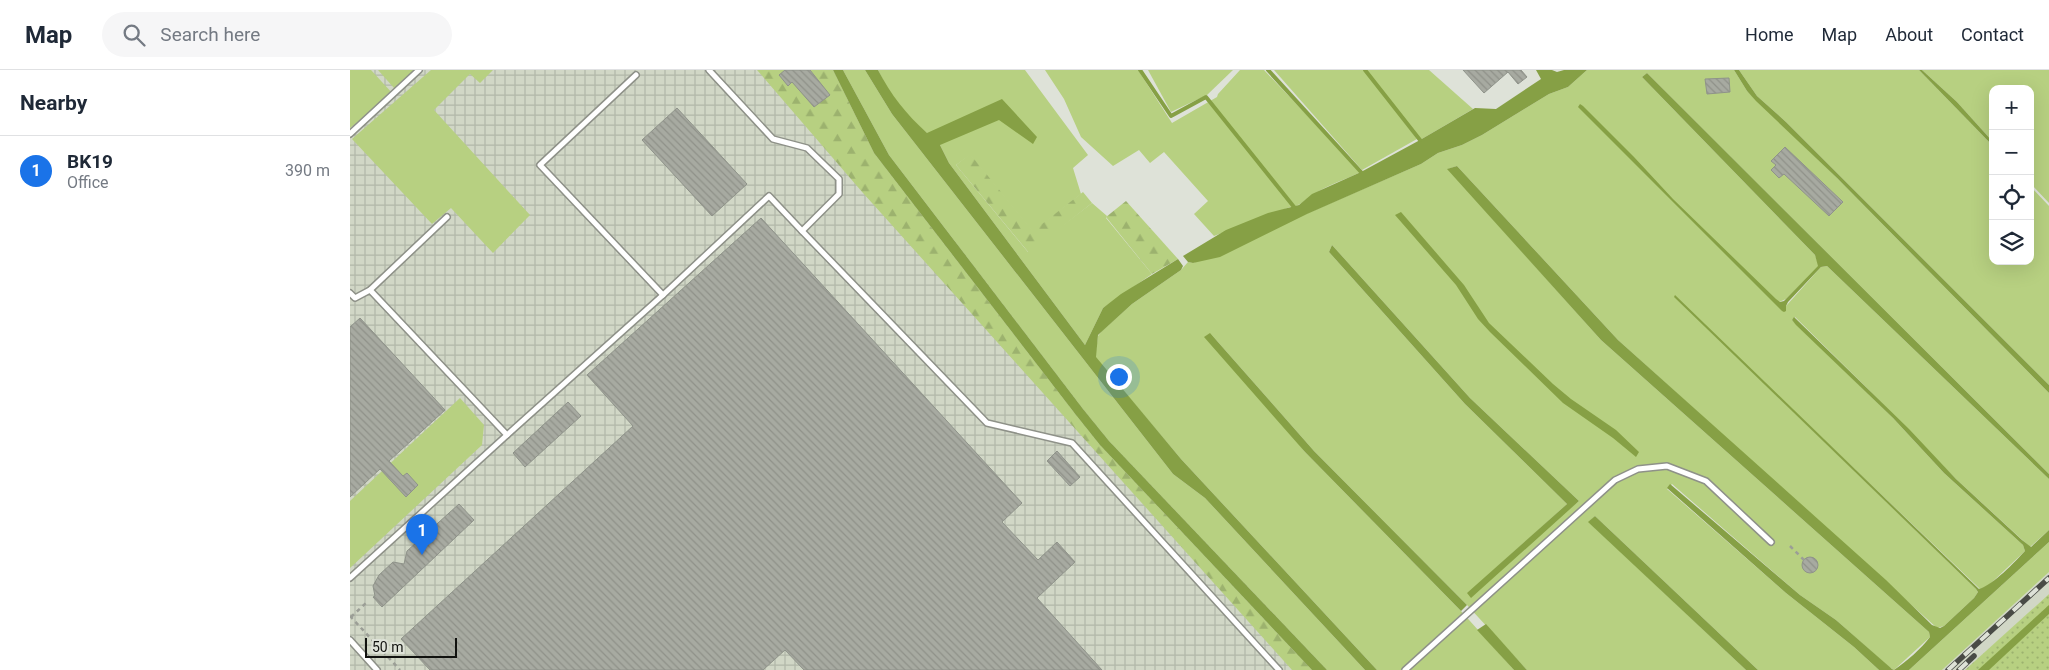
<!DOCTYPE html>
<html lang="en">
<head>
<meta charset="utf-8">
<style>
  :root { --surface:#fff; --page:#f6f6f7; --text:#1f2937; --muted:#747a83; --line:#e0e1e3; --accent:#1a73e8 }
  body { margin:0; font-family:Roboto,sans-serif; background:var(--page); color:var(--text) }
  .controls { position:absolute; right:15px; top:15px; display:grid; overflow:hidden; border-radius:10px; box-shadow:0 5px 20px #0002 }
  .controls button { width:45px; height:45px; display:grid; place-items:center; padding:0; border:0; border-bottom:1px solid var(--line); background:var(--surface); color:var(--text); font:25px sans-serif }
  .scale { position:absolute; left:15px; bottom:12px; width:92px; box-sizing:border-box; padding-left:5px; border:2px solid #11120f; border-top:0; font-size:14px; line-height:18px; white-space:nowrap; color:#11120f; -webkit-text-stroke:4px #dee2d8; paint-order:stroke }
  .you { position:absolute; left:768px; top:306px; width:18px; height:18px; margin:-12px; border:4px solid #fff; border-radius:50%; background:#1a73e8; box-shadow:0 0 0 8px #1a73e833 }
  .badge { display:grid; place-items:center; width:32px; height:32px; border-radius:50%; background:var(--accent); color:#fff; font-size:16px; font-weight:700 }
  .pin { position:absolute; translate:-50% -41px; filter:drop-shadow(0 1px 2px #0008) }
  .pin::after { content:''; position:absolute; top:26px; width:18px; height:15px; background:inherit; clip-path:polygon(0 0,100% 0,50% 100%) }
  .list { margin:0; padding:0; list-style:none }
  h2 { display:flex; justify-content:space-between; align-items:center; height:65px; margin:0; padding:0 20px; font-size:21px }
  h2 small { font-size:16px; font-weight:400; color:var(--muted) }
  .list li { display:grid; grid-template-columns:32px 1fr auto; gap:15px; align-items:center; box-sizing:border-box; height:70px; padding:0 20px; border-top:1px solid var(--line) }
  .list b { display:block; font-size:19px; white-space:nowrap }
  .list p { margin:0; font-size:16px; white-space:nowrap; color:var(--muted) }
  .list em { font-size:16px; font-style:normal; color:var(--muted) }
  .icon { flex:none; width:28px; height:28px; fill:none; stroke:currentColor; stroke-width:2; stroke-linecap:round; stroke-linejoin:round }
  .map { position:relative; flex:none; width:1699px; height:600px; overflow:hidden }
  header { display:flex; align-items:center; gap:30px; box-sizing:border-box; height:70px; padding:0 25px; background:var(--surface); border-bottom:1px solid var(--line) }
  header strong { font-size:24px }
  nav { display:flex; gap:28px; margin-inline-start:auto; font-size:18px }
  .search { width:350px; height:45px; background:var(--page); display:flex; align-items:center; gap:12px; box-sizing:border-box; padding:0 18px; border-radius:28px; color:var(--muted); font-size:19px }
  main { display:flex }
  aside { flex:1; background:var(--surface) }
  .map>svg:first-child { display:block }
</style>
</head>
<body>
<header>
<strong>Map</strong>
<div class="search"><svg class="icon" aria-label="search" viewBox="0 0 24 24"><circle cx="10" cy="10" r="6"/><path d="M15 15l6 6"/></svg>Search here</div>
<nav><a>Home</a><a>Map</a><a>About</a><a>Contact</a></nav>
</header>
<main>
<aside>
<h2>Nearby<small></small></h2>
<ul class="list">
<li><span class="badge">1</span><div><b>BK19</b><p>Office</p></div><em>390 m</em></li>
</ul>
</aside>
<div class="map">
<svg width="1699" height="600" viewBox="0 0 1699 600">
  <defs>
    <pattern id="industrial-grid" width="8" height="8" patternUnits="userSpaceOnUse" patternTransform="scale(1.25)"><rect width="8" height="8" fill="#d1d7c6"/><path d="M0 4h8M4 0v8" fill="none" stroke="#b2b8a9"/></pattern>
    <pattern id="forest-firs" width="22" height="20" patternUnits="userSpaceOnUse" patternTransform="scale(1.25)"><rect width="22" height="20" fill="#b7d081"/><path d="M5 1l3.5 6h-7zM16 11l3.5 6h-7z" fill="#9cb26e"/></pattern>
    <pattern id="park-dots" width="8" height="8" patternUnits="userSpaceOnUse" patternTransform="scale(1.25)"><rect width="8" height="8" fill="#b7d081"/><path d="M2 2h.1M6 6h.1" fill="none" stroke="#9cb26e" stroke-width="1.8" stroke-linecap="round"/></pattern>
    <pattern id="building-back-hatch" width="6" height="6" patternUnits="userSpaceOnUse" patternTransform="scale(1.25)"><rect width="6" height="6" fill="#a7aaa1"/><path d="M-1 5l2 2M0 0l6 6M5-1l2 2" fill="none" stroke="#8f9189"/></pattern>
  </defs>
  <rect width="100%" height="100%" fill="#dee2d8"/>
  <!-- built -->
  <polygon fill="#d1d7c6" points="1699,502 1699,524 1616,600 1592,600"/>
  <!-- industrial -->
  <polygon fill="url(#industrial-grid)" points="0,0 483,0 524,83 997,600 0,600"/>
  <!-- grass -->
  <g fill="#b7d081" fill-rule="evenodd">
    <polygon points="0,0 21,0 43,24 0,58"/>
    <polygon points="28,0 66,0 44,18"/>
    <polygon points="81,0 143,0 130,13 120,4 84,40 180,145 143,183 101,138 82,154 2,69"/>
    <polygon points="493,0 515,0 542,44 823,404 855,428 1015,600 977,600 759,371 733,339 539,85"/>
    <polygon points="528,0 675,0 738,85 723,98 731,124 683,162 620,85 606,95 678,182 742,133 757,146 756,148 802,204 753,238 735,275 599,93 590,75 559,47 538,20"/>
    <path d="M 695,0 L 788,0 L 822,53 L 867,27 L 868,24 L 890,0 L 914,0 L 1011,102 C 996,109 978,115 964,124 C 955,129 950,137 940,137 L 864,166 L 844,144 L 858,131 L 814,82 L 800,93 L 789,80 L 763,96 L 731,67 L 714,29 Z"/>
    <polygon points="798,0 883,0 857,25 821,42"/>
    <polygon points="924,0 1014,0 1067,69 1012,100"/>
    <polygon points="1015,0 1079,0 1123,39 1070,70"/>
    <path d="M 1237,0 L 1384,0 L 1397,21 L 1487,108 L 1699,323 L 1699,404 L 1297,3 L 1292,7 L 1465,185 L 1469,196 L 1436,229 L 1429,232 L 1436,236 L 1471,197 L 1477,196 L 1699,409 L 1699,460 L 1680,477 L 1606,409 L 1515,316 L 1445,247 L 1442,250 L 1543,348 L 1594,403 L 1673,475 L 1675,481 L 1639,515 L 1630,519 L 1324,226 L 1626,519 L 1628,522 L 1624,528 L 1594,556 L 1587,558 L 1268,270 L 1107,96 L 1098,99 L 1251,270 L 1579,562 L 1580,567 L 1544,600 L 1539,597 L 1486,550 L 1450,525 L 1322,414 L 1317,419 L 1436,523 L 1504,577 L 1529,600 L 1408,600 L 1245,446 L 1239,452 L 1396,600 L 1177,600 L 1117,535 L 964,381 L 860,263 L 955,382 L 1111,541 L 1164,600 L 1027,600 L 831,389 L 745,287 L 748,266 L 752,261 L 782,234 L 831,200 L 838,192 L 843,193 L 1071,94 L 1088,83 L 1112,75 L 1132,65 L 1199,24 L 1218,17 ZM 982,175 L 1120,328 L 1229,431 L 1118,523 L 1217,434 L 1115,334 L 979,182 Z"/>
    <polygon points="1389,0 1569,0 1643,76 1643,191 1680,191 1680,116 1699,136 1699,315 1436,52 1407,26"/>
    <polygon points="1572,0 1699,0 1699,133 1680,113 1680,19 1643,19 1643,72 1607,32"/>
    <polygon points="110,328 134,355 132,375 0,498 0,431"/>
    <polygon points="1699,472 1699,502 1592,600 1559,600"/>
  </g>
  <!-- forest -->
  <g fill="url(#forest-firs)">
    <polygon points="407,0 483,0 524,83 726,345 750,375 962,600 942,600 513,123"/>
    <polygon points="620,84 683,161 733,122 742,133 679,183 606,95"/>
    <polygon points="776,131 828,189 802,204 756,147"/>
  </g>
  <!-- park -->
  <polygon fill="url(#park-dots)" points="1699,524 1699,600 1615,600"/>
  <!-- water -->
  <g fill="#86a045">
    <polygon points="483,0 493,0 539,85 733,339 759,371 977,600 962,600 750,375 726,345 524,83"/>
    <path d="M 515,0 L 528,0 C 541,25 556,44 577,63 L 652,29 L 687,67 L 683,74 L 649,50 L 590,75 L 599,93 L 735,275 L 753,238 L 771,224 L 828,189 L 833,196 L 831,200 L 782,234 L 748,265 L 746,287 L 831,389 L 1027,600 L 1015,600 L 855,428 L 823,404 L 542,44 Z"/>
    <polygon points="1186,0 1202,0 1207,2 1214,0 1237,0 1218,17 1199,24 1132,65 1112,75 1088,83 1071,94 957,144 870,187 843,193 838,192 833,186 876,160 918,143 949,135 962,124 1011,102 1070,70 1125,38 1146,39 1191,9"/>
    <polygon points="1377,0 1389,0 1407,26 1436,52 1699,315 1699,323 1487,108 1406,31 1397,21 1384,0"/>
    <polygon points="1569,0 1572,0 1607,32 1643,72 1643,76"/>
    <polygon points="1297,3 1699,404 1699,409 1477,196 1471,197 1438,232 1436,236 1436,241 1434,242 1432,241 1228,37 1230,34 1233,36 1284,87 1323,129 1426,229 1430,232 1434,231 1468,196 1465,185 1292,7"/>
    <path d="M 1107,96 L 1268,270 L 1536,510 L 1582,555 L 1590,558 L 1594,556 L 1624,528 L 1628,522 L 1626,519 L 1324,227 L 1325,225 L 1629,519 C 1644,514 1664,493 1675,481 L 1673,475 L 1594,403 L 1543,348 L 1446,255 L 1442,250 L 1444,247 L 1559,359 L 1606,409 L 1672,470 L 1681,477 L 1699,460 L 1699,472 L 1559,600 L 1529,600 L 1504,577 L 1436,523 L 1317,418 L 1320,414 L 1450,525 L 1486,550 L 1542,599 L 1544,600 C 1557,591 1571,579 1580,567 L 1579,562 L 1251,270 L 1097,99 Z"/>
    <polygon points="1051,142 1114,215 1139,253 1203,314 1221,329 1266,360 1289,382 1286,387 1263,368 1213,333 1140,262 1128,249 1106,215 1045,145"/>
    <polygon points="982,175 1120,328 1229,431 1121,528 1117,523 1217,434 1115,334 979,182"/>
    <polygon points="860,263 964,381 1117,535 1111,541 955,382 854,267"/>
    <polygon points="1245,446 1408,600 1396,600 1238,452"/>
    <polygon points="1699,535 1699,544 1639,600 1628,600"/>
    <polygon points="1136,554 1177,600 1164,600 1127,560"/>
  </g>
  <g fill="none" stroke-linecap="round" stroke-linejoin="round">
    <!-- stream -->
    <g stroke="#86a045" stroke-width="4">
      <polyline points="790,0 821,46 856,27 944,137"/>
      <polyline points="918,0 1011,102"/>
      <polyline points="1015,0 1070,70"/>
    </g>
  </g>
  <!-- building -->
  <g fill="url(#building-back-hatch)" stroke="#8f938a">
    <polygon points="435,0 460,0 480,25 464,37 442,12 438,16 429,5"/>
    <polygon points="1113,0 1171,0 1177,7 1168,14 1158,2 1134,23"/>
    <polygon points="1379,8 1380,22 1357,24 1355,9"/>
    <polygon points="327,38 397,114 362,146 292,70"/>
    <polygon points="1435,77 1493,132 1479,146 1434,104 1429,108 1421,100 1426,95 1421,91"/>
    <polygon points="411,148 672,433 652,452 688,490 707,472 725,492 687,528 752,600 454,600 435,580 413,600 80,600 51,569 283,356 237,305"/>
    <polygon points="10,248 95,340 39,391 53,406 57,403 68,415 56,427 30,399 0,427 0,257"/>
    <polygon points="218,332 231,346 175,397 163,383"/>
    <polygon points="707,381 730,407 720,416 697,391"/>
    <polygon points="109,434 124,450 32,537 23,527 25,526 23,516 29,505 43,492 54,494 57,481"/>
    <circle cx="1460" cy="495" r="8"/>
  </g>
  <g fill="none" stroke-linecap="round" stroke-linejoin="round">
    <defs>
      <g id="lane">
        <polyline points="286,5 190,95 313,225"/>
        <polyline points="0,64 69,0"/>
        <polyline points="452,161 637,353 722,373 929,600"/>
        <polyline points="0,223 5,228 20,220 97,147"/>
        <polyline points="157,365 313,225 419,126 452,161 489,124 489,109 457,78 423,69 359,0"/>
        <polyline points="0,508 157,365 20,220"/>
        <polyline points="0,570 27,600"/>
        <polyline points="1055,600 1265,410 1288,399 1317,396 1356,411 1421,472"/>
      </g>
    </defs>
    <!-- lane casing -->
    <use href="#lane" stroke="#8e9188" stroke-width="8"/>
    <!-- path -->
    <g stroke="#9b9e96" stroke-width="2.5" stroke-dasharray="4 4" stroke-linecap="butt">
      <polyline points="1440,476 1454,490"/>
      <polyline points="0,546 50,600"/>
      <polyline points="1,547 17,532"/>
    </g>
    <!-- lane -->
    <use href="#lane" stroke="#fff" stroke-width="5"/>
    <defs>
      <g id="rail">
        <polyline points="1598,600 1699,508"/>
        <polyline points="1609,600 1624,586"/>
      </g>
    </defs>
    <!-- rail casing -->
    <use href="#rail" stroke="#494b46" stroke-width="5.5"/>
    <!-- rail -->
    <use href="#rail" stroke="#dee2d8" stroke-width="4" stroke-dasharray="11" stroke-linecap="butt"/>
  </g>
</svg>
<div class="controls">
<button>+</button>
<button>−</button>
<button><svg class="icon" aria-label="locate" viewBox="0 0 24 24"><circle cx="12" cy="12" r="6"/><path d="M12 2v4M12 18v4M2 12h4M18 12h4"/></svg></button>
<button><svg class="icon" aria-label="layers" viewBox="0 0 24 24"><path d="M12 4l9 5-9 5-9-5zM3 14l9 5 9-5"/></svg></button>
</div>
<div class="scale">50 m</div>
<div class="you"></div>
<div class="pin badge" style="left:72px;top:485px">1</div>
</div>
</main>
</body>
</html>
